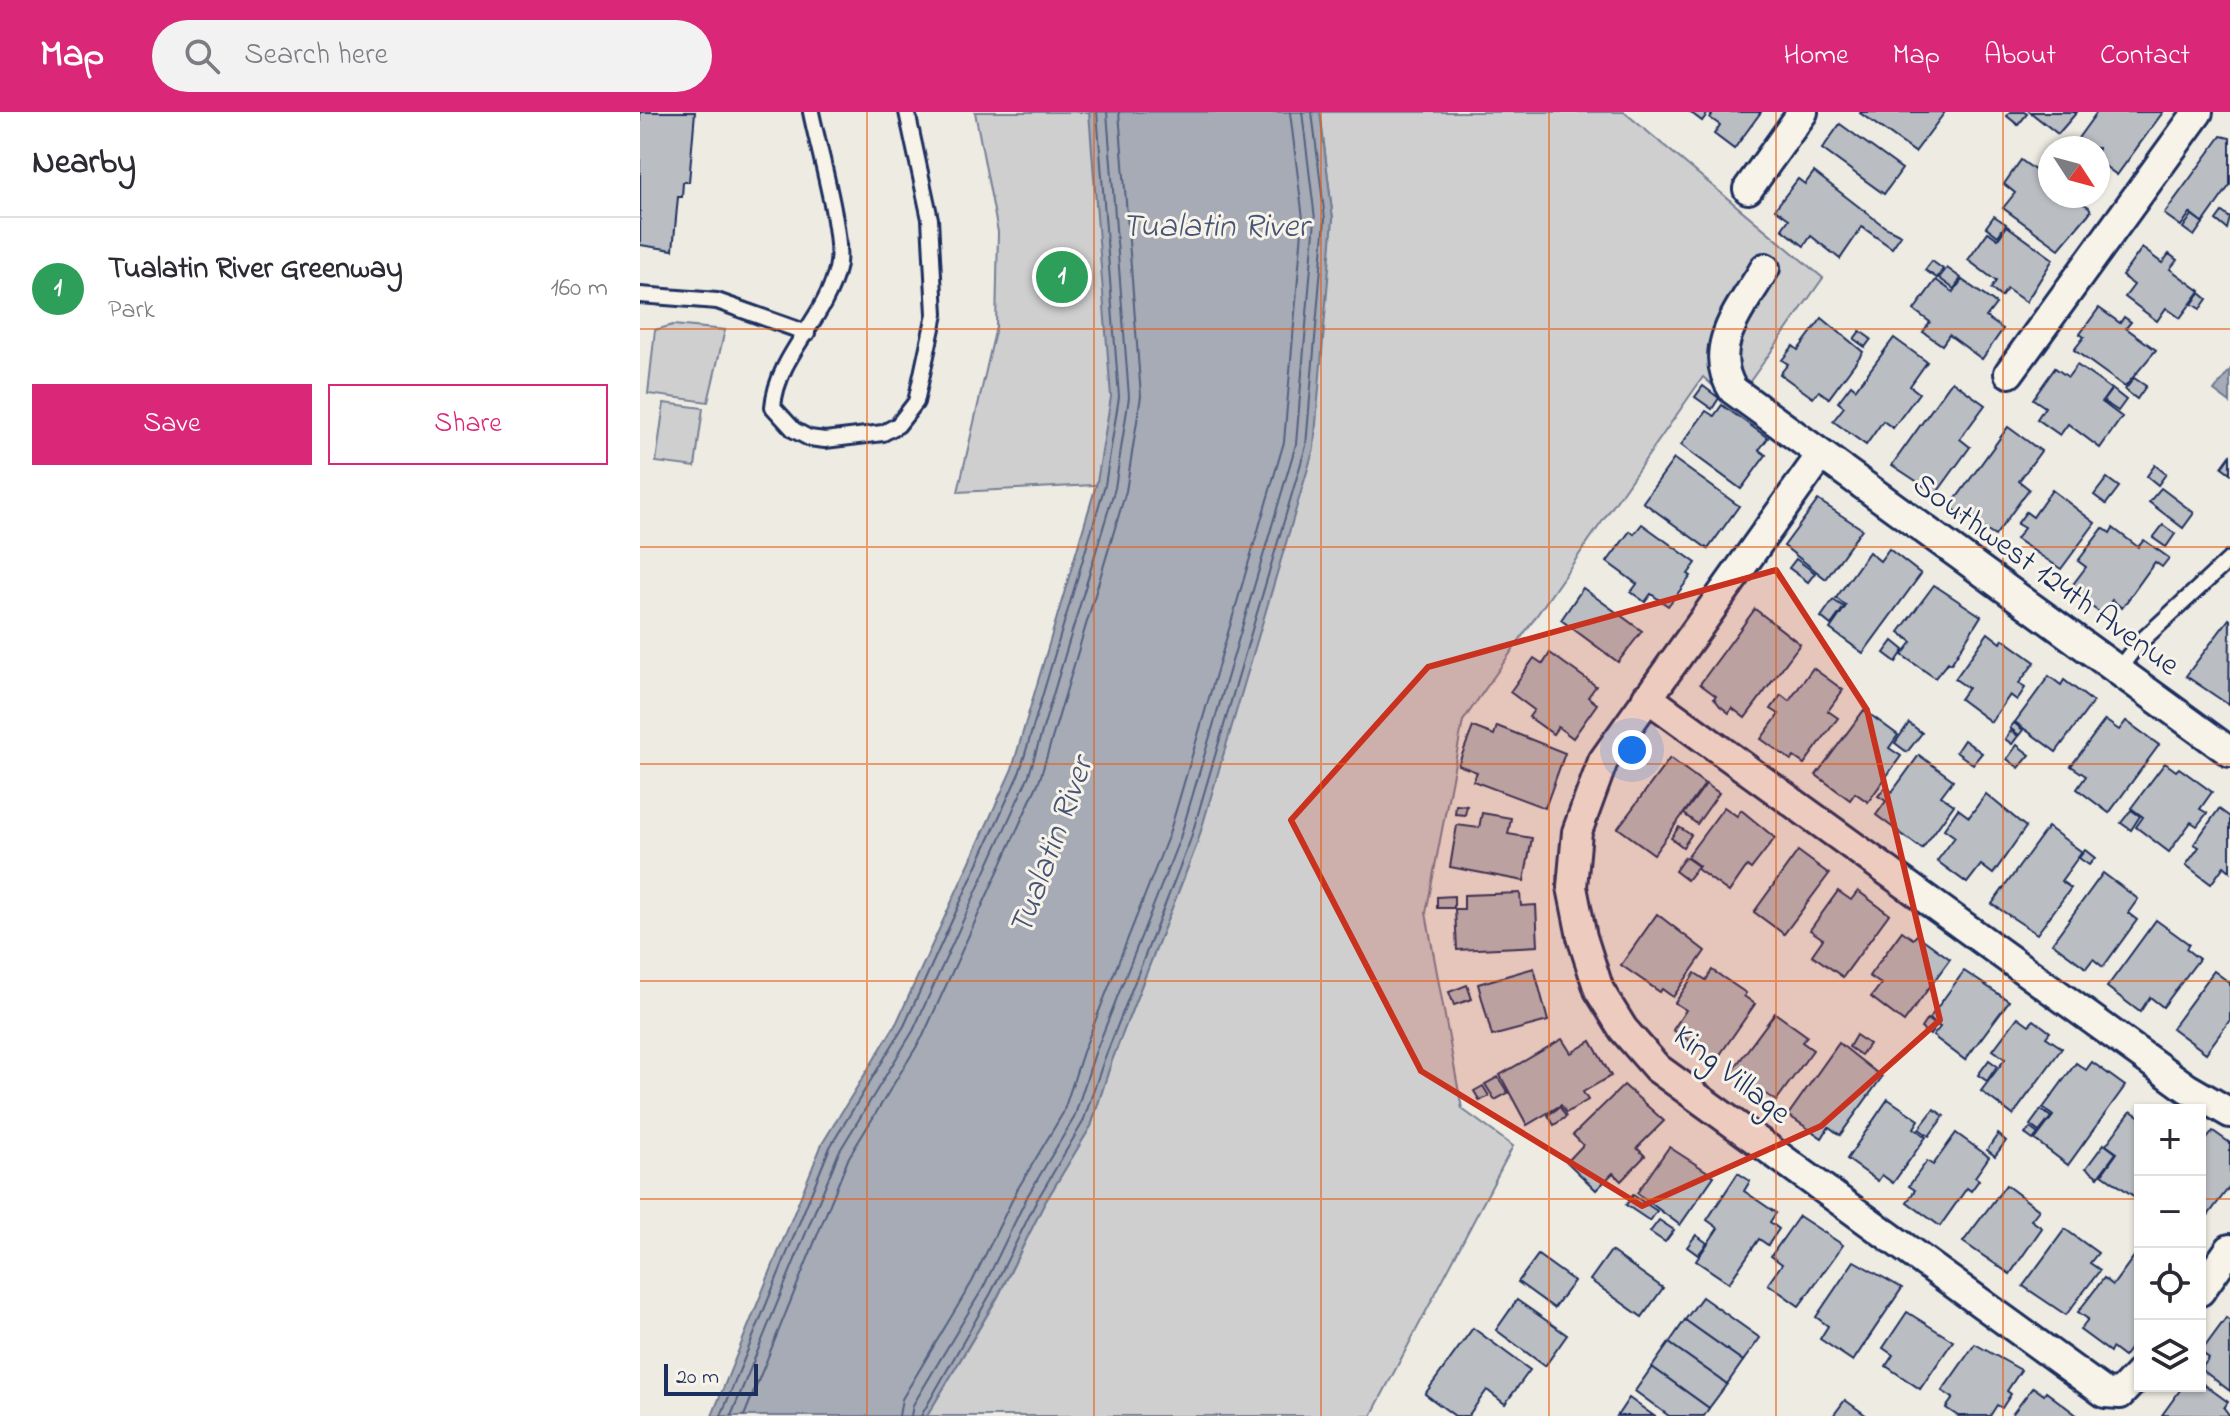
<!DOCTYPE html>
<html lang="en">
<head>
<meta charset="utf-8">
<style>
  :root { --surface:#fff; --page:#f2f2f3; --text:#2b2b33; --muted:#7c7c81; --line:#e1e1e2; --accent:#db2777 }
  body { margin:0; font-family:"Indie Flower",sans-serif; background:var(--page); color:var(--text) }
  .controls { position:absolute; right:24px; bottom:24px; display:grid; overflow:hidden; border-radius:0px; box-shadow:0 2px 6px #0004 }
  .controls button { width:72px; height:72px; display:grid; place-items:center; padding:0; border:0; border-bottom:2px solid var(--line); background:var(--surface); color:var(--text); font:40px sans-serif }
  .compass { position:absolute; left:1398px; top:24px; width:72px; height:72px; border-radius:50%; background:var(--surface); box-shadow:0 2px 6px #0004; rotate:126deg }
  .scale { position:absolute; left:24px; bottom:20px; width:94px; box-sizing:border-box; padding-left:8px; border:4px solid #1b2f5e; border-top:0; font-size:22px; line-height:28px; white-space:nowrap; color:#1b2f5e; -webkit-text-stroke:6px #f7f3e8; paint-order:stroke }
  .you { position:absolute; left:992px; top:638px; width:28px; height:28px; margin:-20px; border:6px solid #fff; border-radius:50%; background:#1a73e8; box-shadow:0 0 0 12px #1a73e833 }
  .badge { display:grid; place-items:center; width:52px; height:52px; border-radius:50%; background:var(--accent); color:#fff; font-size:26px; font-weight:700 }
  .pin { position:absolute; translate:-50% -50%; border:4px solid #fff; box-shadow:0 2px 8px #0006 }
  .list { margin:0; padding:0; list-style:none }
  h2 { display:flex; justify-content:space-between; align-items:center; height:104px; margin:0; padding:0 32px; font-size:34px }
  h2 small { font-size:26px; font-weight:400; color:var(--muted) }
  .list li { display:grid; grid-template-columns:52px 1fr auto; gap:24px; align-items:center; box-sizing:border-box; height:144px; padding:0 32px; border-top:2px solid var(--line) }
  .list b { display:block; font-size:30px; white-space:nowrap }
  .list p { margin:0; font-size:26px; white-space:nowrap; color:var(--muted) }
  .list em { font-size:26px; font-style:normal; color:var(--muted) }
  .actions { display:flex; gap:16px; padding:24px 32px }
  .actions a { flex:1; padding:18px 0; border:2px solid var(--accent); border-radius:0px; text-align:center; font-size:28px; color:var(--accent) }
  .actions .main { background:var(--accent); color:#fff }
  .icon { flex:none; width:44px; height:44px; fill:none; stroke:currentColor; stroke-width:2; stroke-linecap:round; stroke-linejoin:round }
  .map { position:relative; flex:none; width:1590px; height:1304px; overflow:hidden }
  header { display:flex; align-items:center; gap:48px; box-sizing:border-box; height:112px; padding:0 40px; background:var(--accent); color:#fff }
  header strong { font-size:38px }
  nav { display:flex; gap:44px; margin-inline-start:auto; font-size:28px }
  .search { width:560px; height:72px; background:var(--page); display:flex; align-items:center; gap:20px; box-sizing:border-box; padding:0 28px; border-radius:44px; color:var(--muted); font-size:30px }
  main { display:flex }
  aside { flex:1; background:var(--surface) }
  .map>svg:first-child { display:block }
</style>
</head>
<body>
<header>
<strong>Map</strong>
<div class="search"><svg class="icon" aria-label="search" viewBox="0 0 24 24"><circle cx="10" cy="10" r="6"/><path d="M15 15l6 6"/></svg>Search here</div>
<nav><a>Home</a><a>Map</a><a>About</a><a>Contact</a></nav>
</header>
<main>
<aside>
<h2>Nearby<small></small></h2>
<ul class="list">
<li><span class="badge" style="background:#2e9e5b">1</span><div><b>Tualatin River Greenway</b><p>Park</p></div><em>160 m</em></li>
</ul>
<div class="actions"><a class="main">Save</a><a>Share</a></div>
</aside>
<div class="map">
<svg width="1590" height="1304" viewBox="0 0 1590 1304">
  <rect width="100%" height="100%" fill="#eeebe2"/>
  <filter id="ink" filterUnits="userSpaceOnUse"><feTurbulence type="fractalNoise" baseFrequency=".0125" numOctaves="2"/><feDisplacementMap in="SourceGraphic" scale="16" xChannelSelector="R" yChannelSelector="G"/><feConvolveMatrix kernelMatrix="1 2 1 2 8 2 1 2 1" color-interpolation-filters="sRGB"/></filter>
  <g filter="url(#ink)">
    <!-- green -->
    <g fill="#cfcfcf" stroke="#757f96" stroke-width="2">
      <polygon points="335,0 465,0 473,372 318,380 356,215 358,120"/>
      <polygon points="680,0 984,0 1183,166 1094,292 1063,265 823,609 786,801 822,997 873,1034 731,1304 287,1304 358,1185 404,1092 451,1014 471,951 557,732 597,588 693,107"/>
      <polygon points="33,213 85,218 68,290 8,282 15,218"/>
      <polygon points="24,291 63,296 55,355 16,350"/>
    </g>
    <!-- water -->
    <g fill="#a6abb5" stroke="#6e7992" stroke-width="2">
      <polygon points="449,0 680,0 693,107 674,336 557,732 471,951 451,1014 404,1092 358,1184 287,1304 72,1304 182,1032 257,910 372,657 457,370 471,285"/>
      <polygon points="1590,258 1590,291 1574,279"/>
    </g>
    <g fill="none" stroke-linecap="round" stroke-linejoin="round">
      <!-- shore -->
      <g stroke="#536181" stroke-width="2">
        <polyline points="81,1304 190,1035 264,914 380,659 465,373 479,285 457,0"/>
        <polyline points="91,1304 199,1040 273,919 389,663 475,376 489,285 467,0"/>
        <polyline points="104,1304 209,1045 283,924 400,667 486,379 501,284 479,0"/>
        <polyline points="259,1304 262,1287 332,1170 377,1078 423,1001 443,940 529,722 644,330 663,107 650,0"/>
        <polyline points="271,1304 273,1293 343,1176 388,1083 434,1006 454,944 540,726 656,332 675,107 662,0"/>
        <polyline points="281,1304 351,1181 397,1088 443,1010 464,948 550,729 666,334 685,107 672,0"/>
      </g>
    </g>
    <!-- building -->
    <g fill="#babdc2" stroke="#1b2f5e" stroke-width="2">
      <polygon points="0,0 55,0 49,70 43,70 42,85 38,85 33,138 0,133"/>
      <polygon points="1050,0 1121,0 1094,37 1074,22 1080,13 1070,6 1072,3 1068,1 1062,9"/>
      <polygon points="1305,0 1275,40 1220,1 1221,0"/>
      <polygon points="1370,0 1384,0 1387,2 1378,13 1367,4"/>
      <polygon points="1390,0 1437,0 1418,22"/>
      <polygon points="1457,0 1523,0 1477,63 1458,49 1458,36 1446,36 1436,29"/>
      <polygon points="1200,12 1262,57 1244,82 1182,37"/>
      <polygon points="1581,24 1590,26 1590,73 1563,111 1550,101 1541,114 1524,102"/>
      <polygon points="1381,48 1399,61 1401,58 1407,62 1404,65 1410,69 1410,84 1430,84 1449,95 1451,99 1419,137 1363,96 1375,81 1364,72"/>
      <polygon points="1174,60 1245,115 1261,123 1252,136 1222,115 1200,147 1171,124 1164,134 1142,117 1149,107 1135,97 1158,67 1165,72"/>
      <polygon points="1582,100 1590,106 1587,117 1576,108"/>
      <polygon points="1552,103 1563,111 1554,124 1543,116"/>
      <polygon points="1354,104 1366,112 1358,124 1346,115"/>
      <polygon points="1367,114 1413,147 1386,190 1367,177 1361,185 1351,177 1356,169 1328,148 1348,120 1358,127"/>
      <polygon points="1502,136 1522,151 1529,142 1537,148 1530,157 1560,179 1540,206 1526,196 1517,209 1485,185 1494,173 1482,164"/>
      <polygon points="1292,149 1303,157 1297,166 1285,158"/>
      <polygon points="1307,156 1321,166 1314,177 1299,166"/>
      <polygon points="1296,168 1313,180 1322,168 1356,192 1346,205 1363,217 1342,247 1309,223 1302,233 1283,220 1290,210 1274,198"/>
      <polygon points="1560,181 1567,187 1560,197 1552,192"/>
      <polygon points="1459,196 1480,211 1484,205 1491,210 1486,216 1516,238 1485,275 1434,238 1444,225 1440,222"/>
      <polygon points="1182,206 1223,240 1189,286 1179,279 1173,286 1140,262 1148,252 1142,248 1153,234 1158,238"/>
      <polygon points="1220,219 1231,227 1225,235 1214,227"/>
      <polygon points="1254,226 1287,250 1270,274 1279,281 1253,316 1243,309 1226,333 1193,309 1204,295 1198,290 1211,273 1216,277"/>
      <polygon points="1437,253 1471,277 1462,290 1482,305 1460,336 1428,312 1420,323 1397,307 1405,295 1393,287 1415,256 1428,265"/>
      <polygon points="1494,266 1506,274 1497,287 1485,278"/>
      <polygon points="1312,269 1345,293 1320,327 1330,335 1296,382 1252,353"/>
      <polygon points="1063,274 1079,286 1072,297 1055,285"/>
      <polygon points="1472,277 1486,288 1478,299 1463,289"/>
      <polygon points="1082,293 1128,326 1119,338 1126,343 1101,377 1041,333 1066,299 1074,304"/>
      <polygon points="1368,315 1401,339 1379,369 1389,377 1355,424 1310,395"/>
      <polygon points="1590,344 1590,361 1582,355"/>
      <polygon points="1034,347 1099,394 1068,437 1003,390"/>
      <polygon points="1515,353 1526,362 1518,373 1507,364"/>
      <polygon points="1467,366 1479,375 1466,392 1454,383"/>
      <polygon points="1521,376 1554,401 1543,416 1509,390"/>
      <polygon points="1412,378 1455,411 1421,457 1376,427 1384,416 1377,412 1386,400 1393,405"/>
      <polygon points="1178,388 1222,417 1186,467 1144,434"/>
      <polygon points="1002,412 1056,451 1048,462 1051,464 1028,494 1011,482 1005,490 991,480 997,472 967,450 990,419 994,422"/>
      <polygon points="1523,413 1535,422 1526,435 1513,426"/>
      <polygon points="1463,416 1470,421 1473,416 1498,435 1504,428 1529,446 1522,455 1515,450 1482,496 1472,488 1462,502 1428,479 1446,455 1438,449"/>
      <polygon points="1249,437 1281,462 1223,541 1190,517 1206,494 1196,486 1229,440 1240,449"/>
      <polygon points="1156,447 1175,461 1168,470 1149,456"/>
      <polygon points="1294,473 1341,504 1311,552 1308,550 1295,566 1262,543 1272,530 1259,520"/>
      <polygon points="943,476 1002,519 978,550 921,508"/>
      <polygon points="1193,488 1204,495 1191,513 1181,505"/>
      <polygon points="1115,497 1160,532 1105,606 1092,596 1089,601 1080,594 1074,586 1076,584 1060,572"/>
      <polygon points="1589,507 1590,508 1589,593 1546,564"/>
      <polygon points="1348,521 1361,531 1363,527 1395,550 1379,571 1385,576 1377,588 1370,583 1351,610 1320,587 1328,576 1315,567"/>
      <polygon points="1253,529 1264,538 1256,550 1244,541"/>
      <polygon points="910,541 956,574 948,585 957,592 933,626 918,615 913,622 889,605 894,598 870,580 894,546 903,552"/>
      <polygon points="1173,556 1203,578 1188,599 1198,606 1164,652 1154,645 1151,648 1121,627 1139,602 1131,597 1141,583 1149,589"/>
      <polygon points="1409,564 1421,573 1424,568 1453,590 1416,640 1375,610"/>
      <polygon points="1224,598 1258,623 1249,636 1261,644 1228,690 1215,681 1210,688 1176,663"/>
      <polygon points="1465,608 1479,618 1486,609 1519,633 1469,701 1437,677 1446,664 1431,654"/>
      <polygon points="1269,611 1282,621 1267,640 1255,631"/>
      <polygon points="1374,611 1383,618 1379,623 1370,616"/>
      <polygon points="857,614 925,641 905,696 833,669 837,660 818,653 833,615 854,623"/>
      <polygon points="1371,619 1378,624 1372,632 1365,627"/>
      <polygon points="1324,628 1342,641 1333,652 1316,640"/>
      <polygon points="1377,633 1390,643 1379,656 1367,647"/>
      <polygon points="1279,643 1313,668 1301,684 1314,693 1282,737 1236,703 1246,689 1238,684 1246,675 1252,680"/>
      <polygon points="1030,646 1065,672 1014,742 978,716"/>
      <polygon points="1525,651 1536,659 1539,656 1572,680 1560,697 1567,701 1557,714 1551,710 1529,740 1496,715 1503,705 1491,696"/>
      <polygon points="1066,672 1079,681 1057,712 1044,702"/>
      <polygon points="1346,682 1386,715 1353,762 1341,753 1327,771 1297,749 1315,725 1304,717 1318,697 1329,705"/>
      <polygon points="816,693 827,694 825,703 815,702"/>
      <polygon points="1084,695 1097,704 1101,698 1135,726 1111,757 1107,754 1089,780 1057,757 1059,754 1047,745"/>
      <polygon points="1579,697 1590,705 1590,759 1584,754 1571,772 1546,753 1559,735 1554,732"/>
      <polygon points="1491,698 1500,704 1491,718 1481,711"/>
      <polygon points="842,701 871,706 868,722 892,726 884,769 810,755 817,713 839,716"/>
      <polygon points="1039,715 1051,723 1043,735 1031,726"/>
      <polygon points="1408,715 1442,740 1421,769 1431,776 1397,822 1352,792"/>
      <polygon points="1445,738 1455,746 1449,753 1439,746"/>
      <polygon points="1158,739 1189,762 1144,822 1114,800"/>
      <polygon points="1045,745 1058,754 1047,768 1035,759"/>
      <polygon points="1463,761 1498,787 1488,801 1497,808 1463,855 1453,847 1446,856 1412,831"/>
      <polygon points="1198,779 1211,788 1218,779 1249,802 1203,865 1172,843 1183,827 1170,818"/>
      <polygon points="880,781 881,794 896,793 898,834 817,838 815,797 824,797 824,783"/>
      <polygon points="814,784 814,796 797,796 797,785"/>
      <polygon points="1017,802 1065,839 1033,885 1022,877 1020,880 981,853"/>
      <polygon points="1516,808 1549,832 1546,837 1559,847 1523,895 1510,885 1500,900 1467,875"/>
      <polygon points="1262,819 1273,827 1277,823 1310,847 1264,910 1231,885 1241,872 1229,864"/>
      <polygon points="894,856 908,909 852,924 838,872"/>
      <polygon points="1072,858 1106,881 1104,884 1115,892 1077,947 1033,918 1046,898 1035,891 1055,861 1066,868"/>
      <polygon points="1324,859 1369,889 1325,948 1293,924 1300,915 1289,907"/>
      <polygon points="1574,859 1590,871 1590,908 1566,941 1532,916"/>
      <polygon points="827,873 832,887 814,893 809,880"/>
      <polygon points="1135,901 1167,924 1162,930 1173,938 1136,989 1092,959"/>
      <polygon points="1378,905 1389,913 1394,908 1410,920 1406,925 1422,936 1373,1003 1341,979 1365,947 1353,938"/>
      <polygon points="1287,907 1296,914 1290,923 1281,916"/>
      <polygon points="1216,923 1229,932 1221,943 1209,935"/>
      <polygon points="922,927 931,941 951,929 971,964 943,980 948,988 926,1001 921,993 887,1013 860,963"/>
      <polygon points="1199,931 1242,965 1200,1023 1189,1015 1182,1026 1148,1003"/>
      <polygon points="1349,948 1357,954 1347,969 1338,963"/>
      <polygon points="1452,950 1485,974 1428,1053 1395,1028 1413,1004 1403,996 1436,951 1446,958"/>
      <polygon points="858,965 868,981 855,988 845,972"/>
      <polygon points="984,973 1024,1009 997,1036 1005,1044 981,1069 973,1061 956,1078 927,1050 943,1033 933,1023"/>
      <polygon points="843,974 849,984 840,989 834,979"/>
      <polygon points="1248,987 1279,1008 1274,1016 1286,1025 1253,1071 1242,1063 1238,1069 1207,1047"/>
      <polygon points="920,995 926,1005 914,1013 908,1003"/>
      <polygon points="1294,997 1304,1004 1289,1024 1279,1017"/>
      <polygon points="1401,998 1411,1005 1399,1020 1390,1013"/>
      <polygon points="1491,999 1500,1005 1500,1078 1495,1085 1462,1062 1477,1041 1466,1033"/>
      <polygon points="1390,1016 1398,1022 1393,1028 1385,1022"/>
      <polygon points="1573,1019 1590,1031 1590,1074 1560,1114 1560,1036"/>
      <polygon points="1316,1021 1349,1045 1335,1065 1339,1068 1331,1079 1327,1076 1300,1114 1267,1090 1275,1078 1269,1074 1287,1049 1293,1053"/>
      <polygon points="1358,1022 1366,1029 1355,1044 1347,1038"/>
      <polygon points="1464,1032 1476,1041 1458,1065 1446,1056"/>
      <polygon points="1029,1035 1074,1064 1040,1113 997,1081"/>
      <polygon points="1098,1061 1110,1069 1104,1079 1136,1101 1130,1110 1139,1117 1128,1133 1119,1127 1089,1171 1056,1149 1078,1116 1067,1108"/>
      <polygon points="1366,1073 1399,1098 1391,1108 1402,1116 1370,1162 1323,1130"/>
      <polygon points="993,1083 1017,1099 1010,1109 986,1093"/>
      <polygon points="1159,1104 1203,1133 1159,1194 1128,1172 1142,1152 1131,1144"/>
      <polygon points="1019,1108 1034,1118 1025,1130 1010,1120"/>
      <polygon points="1425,1117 1458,1141 1450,1151 1460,1158 1426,1203 1383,1174"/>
      <polygon points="1056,1123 1067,1131 1058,1143 1047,1135"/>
      <polygon points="971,1139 1023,1176 1002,1205 950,1168"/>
      <polygon points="1498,1139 1500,1224 1484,1245 1472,1236 1470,1240 1440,1218 1448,1207 1438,1200 1464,1166 1473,1173"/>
      <polygon points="898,1143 934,1169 914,1196 878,1170"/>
      <polygon points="1214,1149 1262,1176 1213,1249 1180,1227 1188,1214 1176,1205"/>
      <polygon points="1062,1185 1120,1226 1103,1249 1045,1208"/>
      <polygon points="877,1188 927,1223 905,1254 856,1218"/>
      <polygon points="1267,1200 1313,1229 1280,1277 1246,1254 1253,1243 1243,1236"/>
      <polygon points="1586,1206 1590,1209 1590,1279 1561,1257 1569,1246 1561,1240"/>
      <polygon points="1045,1208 1103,1249 1087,1272 1029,1231"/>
      <polygon points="833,1216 890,1258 865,1292 847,1278 828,1304 815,1304 785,1282"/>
      <polygon points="1029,1231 1087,1272 1069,1296 1012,1255"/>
      <polygon points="1335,1232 1381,1258 1367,1279 1371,1282 1362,1296 1357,1293 1350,1304 1318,1304 1306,1296 1313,1286 1302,1279"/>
      <polygon points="1012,1255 1069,1296 1064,1304 1029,1304 995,1279"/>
      <polygon points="1562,1271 1588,1290 1584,1296 1590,1304 1522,1303 1543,1274 1558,1276"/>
      <polygon points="1393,1275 1404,1283 1406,1280 1438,1304 1371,1304"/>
      <polygon points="989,1286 1014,1304 977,1304"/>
      <polygon points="1205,1288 1227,1304 1193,1304"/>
    </g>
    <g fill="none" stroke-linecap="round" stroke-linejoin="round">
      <defs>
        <g id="service">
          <path d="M 171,0 C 178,36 205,126 197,157 C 185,208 137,243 133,295 L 154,318 L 169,326 L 185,328 L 243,321 L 258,313 L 276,290 L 295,202 L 290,107 L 267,0"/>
          <polyline points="0,183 77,189 167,221"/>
          <polyline points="1478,558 1498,532 1590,447"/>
        </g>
        <g id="minor">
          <polyline points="1108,77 1163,0"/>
          <path d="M 1125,156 C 1103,195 1065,234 1093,278 L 1590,640"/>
          <polyline points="1369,261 1558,0"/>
          <polyline points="1181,343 963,649 937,720 932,775 942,825 959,878 983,917 1017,956 1465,1281 1480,1282 1500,1261"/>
          <polyline points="1007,585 1547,976 1590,1001"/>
          <polyline points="1560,1179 1590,1137"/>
        </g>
      </defs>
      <!-- service casing -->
      <use href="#service" stroke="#1b2f5e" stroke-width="20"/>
      <!-- minor casing -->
      <use href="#minor" stroke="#1b2f5e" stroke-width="34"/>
      <!-- service -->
      <use href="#service" stroke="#f7f3e8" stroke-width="14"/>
      <!-- minor -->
      <use href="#minor" stroke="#f7f3e8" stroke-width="28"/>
    </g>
  </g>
  <!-- marked area -->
  <path fill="#c8321e" fill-opacity="0.2" stroke="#c8321e" stroke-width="6" stroke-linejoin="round" d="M 1136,458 L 1227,598 L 1300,908 L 1181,1014 L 1002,1094 L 781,959 L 651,708 L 788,555 Z"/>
  <!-- grid -->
  <path fill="none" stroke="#e8590c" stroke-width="2" stroke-opacity="0.55" d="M 227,0 L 227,1304M 454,0 L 454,1304M 681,0 L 681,1304M 909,0 L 909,1304M 1136,0 L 1136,1304M 1363,0 L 1363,1304M 0,217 L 1590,217M 0,435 L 1590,435M 0,652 L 1590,652M 0,869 L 1590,869M 0,1087 L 1500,1087M 1560,1087 L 1590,1087"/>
  <g text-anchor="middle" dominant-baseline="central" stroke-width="6" stroke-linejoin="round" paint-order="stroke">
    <!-- street labels -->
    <g font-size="32" fill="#1b2f5e" stroke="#f7f3e8">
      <text transform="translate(1405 464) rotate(36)">Southwest 124th Avenue</text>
      <text transform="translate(1091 964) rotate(38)">King Village</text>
    </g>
    <!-- water labels -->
    <g font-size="34" font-style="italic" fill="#455478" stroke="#f7f3e8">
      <text x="575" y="116">Tualatin River</text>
      <text transform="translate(413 735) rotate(-70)">Tualatin River</text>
    </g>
  </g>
</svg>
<div class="controls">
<button>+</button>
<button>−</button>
<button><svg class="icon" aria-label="locate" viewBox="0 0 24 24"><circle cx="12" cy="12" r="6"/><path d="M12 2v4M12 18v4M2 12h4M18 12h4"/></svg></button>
<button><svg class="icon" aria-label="layers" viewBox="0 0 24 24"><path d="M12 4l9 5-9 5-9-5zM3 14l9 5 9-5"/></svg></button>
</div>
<svg class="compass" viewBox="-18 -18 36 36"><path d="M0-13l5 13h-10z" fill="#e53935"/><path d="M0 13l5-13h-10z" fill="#7c7c81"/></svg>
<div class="scale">20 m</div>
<div class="you"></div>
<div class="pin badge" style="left:422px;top:165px;background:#2e9e5b">1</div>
</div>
</main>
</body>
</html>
